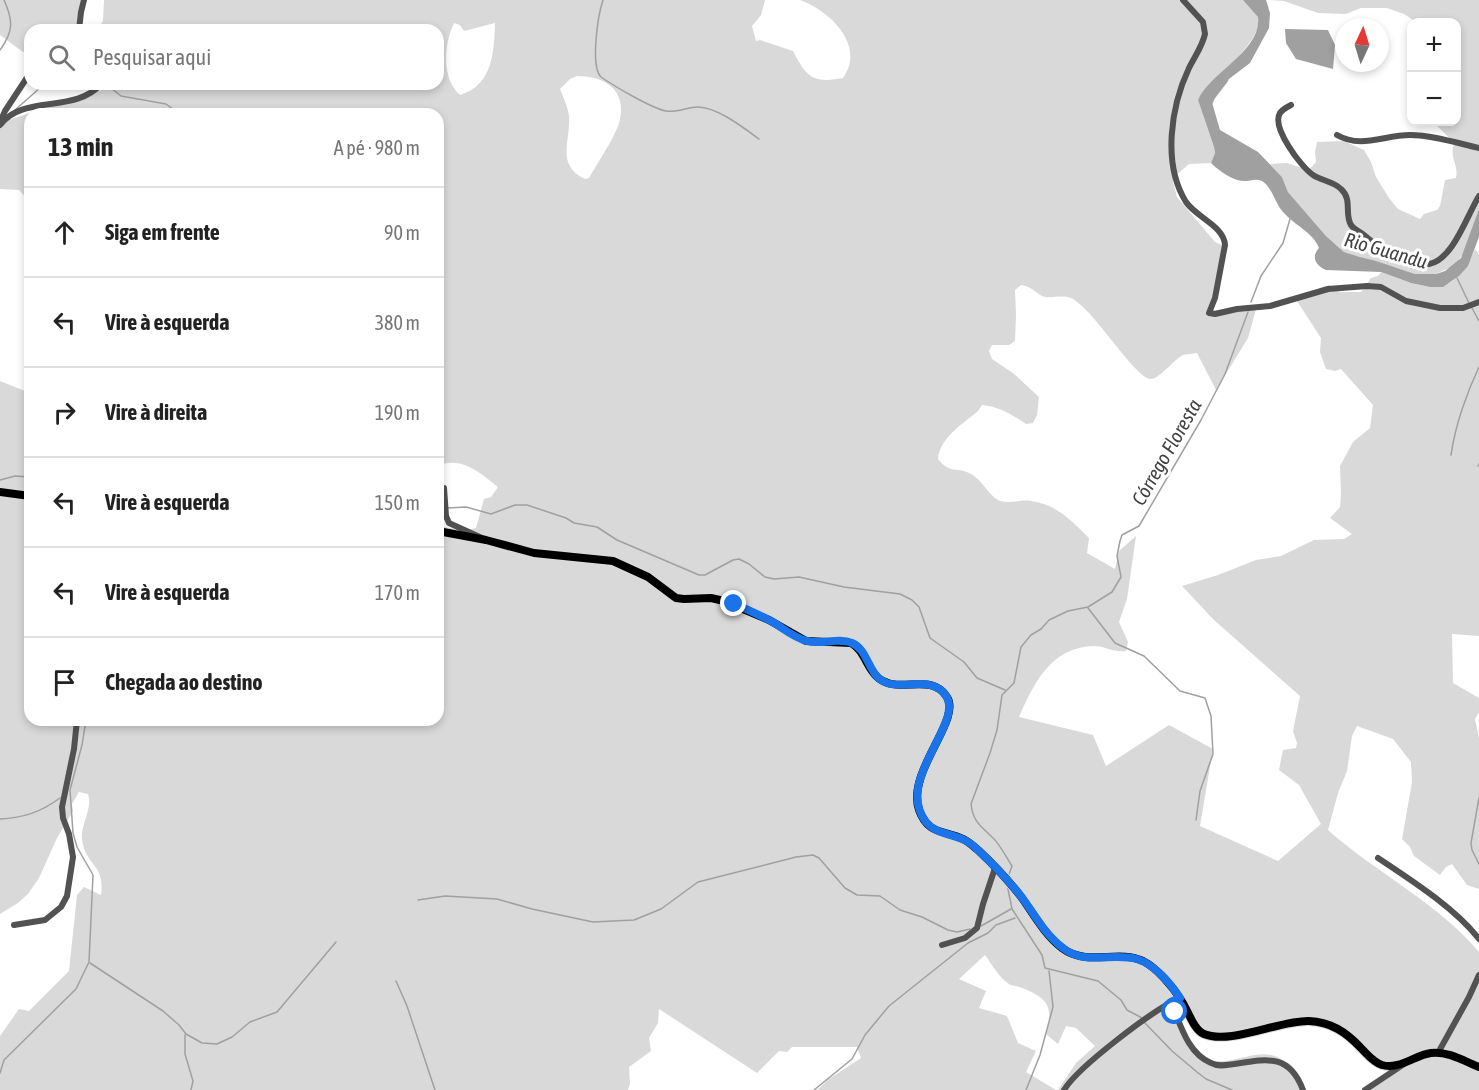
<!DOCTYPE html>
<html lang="pt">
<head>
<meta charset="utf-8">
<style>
  :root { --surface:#fff; --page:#f2f2f2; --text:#222; --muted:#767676; --line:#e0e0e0 }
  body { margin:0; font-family:"Asap Condensed",sans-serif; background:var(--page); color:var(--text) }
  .controls { position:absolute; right:18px; top:18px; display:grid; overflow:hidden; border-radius:12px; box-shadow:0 3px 9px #0003 }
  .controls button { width:54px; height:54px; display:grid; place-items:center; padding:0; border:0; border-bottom:2px solid var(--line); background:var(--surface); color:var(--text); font:30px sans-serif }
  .compass { position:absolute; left:1335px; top:18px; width:54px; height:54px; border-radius:50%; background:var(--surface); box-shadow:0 3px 9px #0003; rotate:4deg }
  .stop { position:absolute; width:18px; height:18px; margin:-14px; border:4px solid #1a73e8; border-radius:50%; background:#fff }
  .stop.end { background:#1a73e8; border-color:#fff; box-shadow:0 2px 6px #0008 }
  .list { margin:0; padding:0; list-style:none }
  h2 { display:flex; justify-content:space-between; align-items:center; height:78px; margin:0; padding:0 24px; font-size:26px }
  h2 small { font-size:20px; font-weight:400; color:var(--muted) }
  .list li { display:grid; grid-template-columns:39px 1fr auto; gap:18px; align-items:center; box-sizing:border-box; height:90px; padding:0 24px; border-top:2px solid var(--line) }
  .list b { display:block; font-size:22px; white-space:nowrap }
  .list em { font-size:20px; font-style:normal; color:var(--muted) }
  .icon { flex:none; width:33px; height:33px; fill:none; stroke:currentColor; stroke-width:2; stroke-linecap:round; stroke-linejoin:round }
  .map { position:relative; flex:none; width:1479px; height:1090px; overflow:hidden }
  .search { position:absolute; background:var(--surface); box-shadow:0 3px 9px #0003; left:24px; top:24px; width:420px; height:66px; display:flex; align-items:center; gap:15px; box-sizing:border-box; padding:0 21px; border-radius:18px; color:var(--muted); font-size:22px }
  .panel { position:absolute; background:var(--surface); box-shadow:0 3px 9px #0003; left:24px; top:108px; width:420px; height:618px; border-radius:18px }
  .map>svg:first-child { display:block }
</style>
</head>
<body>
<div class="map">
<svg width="1479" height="1090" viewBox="0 0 1479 1090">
  <rect width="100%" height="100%" fill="#fff"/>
  <!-- green -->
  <g fill="#d9d9d9" fill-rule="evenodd">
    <polygon points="0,0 85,0 82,22 74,30 30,30 30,50 23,52 0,35"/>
    <path d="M 104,0 L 765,0 L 761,15 L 752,26 L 756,41 L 760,40 L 793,51 C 806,76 812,84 843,78 C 866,45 830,11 800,0 L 1243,0 C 1249,4 1256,10 1258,17 C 1265,40 1210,82 1198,100 L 1214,147 L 1215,153 L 1211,163 L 1189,164 L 1174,177 L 1173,182 L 1177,197 L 1215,242 L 1226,247 L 1212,311 L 1241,306 L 1256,309 L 1248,338 L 1216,390 L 1197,353 C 1193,354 1187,354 1183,355 C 1174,359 1159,380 1150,379 C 1134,376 1096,313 1073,299 C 1064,294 1054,298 1045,297 C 1037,295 1032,286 1021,285 L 1015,290 L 1016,315 L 1015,341 L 1009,345 L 992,345 L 989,351 L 992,359 L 1013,373 L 1039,397 L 1037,415 L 1033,423 L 1026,424 C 1011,414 1000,407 982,405 L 978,411 C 963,424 940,437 938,459 C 951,475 957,466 971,474 C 982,480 988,494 998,500 C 1009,505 1020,499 1031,501 C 1056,504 1072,521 1089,538 L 1087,553 L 1115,569 L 1119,551 L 1136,536 L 1127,599 L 1119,622 L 1128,642 L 1126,651 C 1115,653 1105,646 1094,646 C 1051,647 1034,683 1019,717 L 1093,735 L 1106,766 L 1169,725 L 1213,749 L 1200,826 L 1278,861 L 1321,824 L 1299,785 L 1279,770 L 1283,750 L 1296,748 L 1297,743 L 1293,731 L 1300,696 L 1214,620 L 1182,586 L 1218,575 L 1256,560 L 1281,556 L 1314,540 L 1344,539 L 1352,534 L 1330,518 L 1340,507 L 1341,494 L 1340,466 L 1353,442 L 1370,428 L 1373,405 L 1341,369 L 1335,371 L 1326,369 L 1320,352 L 1321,338 L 1295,298 L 1329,285 L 1340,292 L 1361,292 L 1371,278 L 1378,276 L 1381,272 C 1425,289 1454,301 1475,249 L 1479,254 L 1479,636 L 1452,634 L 1453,683 L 1479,698 L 1479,712 L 1475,719 L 1479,738 L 1479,889 L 1467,885 L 1452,864 L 1446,867 L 1440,875 L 1414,856 L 1410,847 L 1402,839 L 1412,782 L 1411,762 L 1393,739 L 1357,726 L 1352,736 L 1347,771 L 1338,793 L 1328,830 C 1376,873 1437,902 1479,952 L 1479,1090 L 1366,1090 L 1395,1069 L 1377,1066 L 1343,1032 L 1311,1022 L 1222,1040 C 1193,1039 1192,1027 1179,1004 L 1174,1007 C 1182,1024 1187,1043 1202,1055 C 1225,1074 1257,1042 1283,1060 C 1287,1062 1292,1065 1294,1068 C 1299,1074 1301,1083 1303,1090 L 1058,1090 L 1076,1063 L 1095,1046 L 1076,1028 L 1066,1026 L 1058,1044 L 1046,1034 C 1054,1007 1048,998 1022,988 C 1018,986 1012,986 1009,984 C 999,978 991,963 985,955 L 959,979 L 986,991 L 979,1008 L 1007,1016 L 1018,1043 L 1036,1051 L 1026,1072 L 1056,1090 L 817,1090 L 829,1079 L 861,1058 L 857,1047 L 792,1047 L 787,1052 L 779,1051 L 757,1073 L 659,1009 L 658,1023 L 649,1038 L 651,1051 L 629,1067 L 630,1084 L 628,1090 L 0,1090 L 0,1036 L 19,1009 L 29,1011 L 69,971 L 77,895 L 84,887 L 101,895 C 105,863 86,867 82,840 C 80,825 93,809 88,794 L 79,792 L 72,804 L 73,811 L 57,838 L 39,878 L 28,894 L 18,903 L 0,914 L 0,381 L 30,393 L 30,720 L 438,720 L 438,538 L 476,528 L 484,499 L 491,497 L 498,487 C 482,474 460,455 438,466 L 438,114 L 30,114 L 30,202 L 19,190 L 0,189 L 0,125 L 2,122 L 105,89 L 106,84 L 438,84 L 438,30 L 97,30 L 103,21 ZM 454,23 L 460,25 L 464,31 L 495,23 C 494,52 493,85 460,95 C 441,78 444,44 454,23 ZM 577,76 C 606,76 628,91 619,123 C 615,137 597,164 589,178 L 585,179 C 555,164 571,142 569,116 C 568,107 563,97 560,89 L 570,79 Z"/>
    <path d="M 1269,0 L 1479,0 L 1479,209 L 1465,251 L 1455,265 L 1436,274 L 1415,274 L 1344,252 L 1326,236 L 1288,192 L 1282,177 L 1270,164 L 1287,163 L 1309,170 L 1316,162 L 1315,152 L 1317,142 L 1344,141 L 1364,150 L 1371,162 L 1376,177 L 1389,198 L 1398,209 L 1420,219 L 1424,214 L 1437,210 L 1440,206 L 1445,180 L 1456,178 C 1459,163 1448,158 1455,141 C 1444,136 1441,127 1432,122 L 1456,122 L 1456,22 L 1416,22 L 1404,14 L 1387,8 L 1361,8 L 1346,14 L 1318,13 L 1284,1 Z"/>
  </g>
  <!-- water -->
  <g fill="#a0a0a0">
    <path d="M 1243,0 L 1266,0 L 1270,13 L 1269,28 L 1250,63 L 1217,88 L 1211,99 L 1220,130 L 1258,152 L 1282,177 L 1288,192 L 1326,236 L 1344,252 L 1360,257 L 1376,261 L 1415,274 L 1436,274 L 1445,271 L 1461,258 L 1479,209 L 1479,237 L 1468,266 L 1459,276 L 1443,287 L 1430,287 L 1411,283 L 1381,272 L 1326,270 C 1317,266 1310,258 1319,248 C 1313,232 1294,225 1283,212 C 1275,203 1272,187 1262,181 C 1256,178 1250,181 1244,181 C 1233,181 1218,170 1211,163 L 1215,153 L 1214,147 L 1198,100 C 1210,72 1262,51 1258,17 Z"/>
    <polygon points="1285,29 1328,30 1335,45 1333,69 1296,59 1286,43"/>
  </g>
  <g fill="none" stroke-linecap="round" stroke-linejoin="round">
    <!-- stream -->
    <g stroke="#a0a0a0" stroke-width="1.5">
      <path d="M 603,0 C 598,15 590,66 601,77 C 614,86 651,108 666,111 C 677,113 687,107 698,107 C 717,107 744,128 759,139"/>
      <path d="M 0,50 C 14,31 13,20 4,0"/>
      <polyline points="106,84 121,96 166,104 180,114"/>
      <polyline points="15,110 41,87 50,84"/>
      <polyline points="1457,278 1469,303"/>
      <polyline points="1251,302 1261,276 1283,243 1290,219"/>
      <polyline points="1472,308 1479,321"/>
      <path d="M 1451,455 C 1455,426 1467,392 1479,367"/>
      <polyline points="1478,466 1479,464"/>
      <polyline points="0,480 15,476 30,477"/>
      <polyline points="447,508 466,507 491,514 515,505 527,505 566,518 574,523 597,527 617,540 699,575 705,575 733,560 739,559 749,564 765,577 774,579 799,577 844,587 900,594 912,600 919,607 930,638 964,662 977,678 1005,690"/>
      <polyline points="439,527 442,509"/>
      <polyline points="1088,608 1115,643 1144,656 1180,691 1205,698 1211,716 1213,754 1200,791 1196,820"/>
      <polyline points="1479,798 1471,843 1472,850 1479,864"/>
      <path d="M 0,819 C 23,818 41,812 60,798"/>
      <path d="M 1008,877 L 1012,866 C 1006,857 1000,844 992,837 C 981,826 973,822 971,804 L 990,753 L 997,730 L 1002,695 L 1014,683 L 1021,647 L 1031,635 L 1041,629 L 1049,620 L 1068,611 L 1088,607 L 1112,592 L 1121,577 L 1117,556 L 1120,541 L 1122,535 L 1139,526 L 1201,420 L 1225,374 L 1248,312"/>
      <polyline points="1007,884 1012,909 1042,955 1045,968 1098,981 1121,1000 1127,1010 1142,1018"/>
      <polyline points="418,900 445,896 497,899 532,909 593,922 634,920 661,909 698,882 796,857 813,855 819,858 845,888 857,895 880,896 900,910 922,917 948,930 957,932 970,929"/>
      <polyline points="981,926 1011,909"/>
      <polyline points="90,963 163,1011 179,1025 186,1034 202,1043 217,1044 232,1037 250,1022 277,1012 336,942"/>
      <polyline points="396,981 407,1006 435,1090"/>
      <polyline points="1144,1022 1172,1051 1197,1072 1206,1079 1232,1090"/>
      <polyline points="185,1035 185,1054 193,1081 191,1090"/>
      <polyline points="0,1073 4,1060 76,989 89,962 93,875 77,847 73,833 70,790 82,745 86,720"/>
      <polyline points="814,1090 852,1059 865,1035 889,1006 968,943 988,933 996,925 1015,918"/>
      <polyline points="1026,1090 1040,1055 1053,1007 1049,971"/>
    </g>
    <!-- river -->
    <polyline stroke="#a0a0a0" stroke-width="9" points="1207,105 1211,96 1224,79"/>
    <defs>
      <g id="major">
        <polyline points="0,492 30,496"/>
        <path d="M 438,531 L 486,540 L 534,553 L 613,561 L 648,577 L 676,598 L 684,599 L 711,598 L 724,601 L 769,620 L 806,641 L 851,643 C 866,651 867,673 883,681 C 903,692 932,673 947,697 C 962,720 906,772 919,810 C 928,835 944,830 963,839 C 968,841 973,846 978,850 C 993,864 1009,881 1022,898 C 1034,915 1045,935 1062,948 C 1087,967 1117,949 1143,961 C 1157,968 1173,987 1181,1000 C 1188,1010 1193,1029 1204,1034 C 1230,1045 1280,1020 1309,1021 C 1331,1022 1346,1032 1361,1048 C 1367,1054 1373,1062 1382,1065 C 1399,1070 1415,1055 1431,1053 C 1448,1051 1464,1061 1479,1067"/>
      </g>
    </defs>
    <!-- major casing -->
    <use href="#major" stroke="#dbdbdb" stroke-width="10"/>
    <!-- minor -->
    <g stroke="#525252" stroke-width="6">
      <path d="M 1183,0 L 1203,22 L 1205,34 C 1202,47 1195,56 1189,68 C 1171,106 1162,164 1186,202 C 1196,217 1224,226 1225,245 L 1215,298 L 1209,313 L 1215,314 L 1237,309 L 1270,306 L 1328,289 L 1367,286 L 1381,287 L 1406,301 L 1440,308 L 1463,308 L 1479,302"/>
      <polyline points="79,30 81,12 84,0"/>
      <path d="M 1291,105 C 1287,107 1282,110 1280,113 C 1271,127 1301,167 1313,175 C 1322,181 1333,181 1341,189 C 1352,199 1345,211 1350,223 C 1352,229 1359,231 1364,235 C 1379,248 1407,268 1429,264 C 1453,260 1467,215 1479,196"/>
      <polyline points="0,122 5,111 30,73"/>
      <path d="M 0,125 C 23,94 75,114 101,84"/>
      <path d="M 1337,135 C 1361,149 1384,135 1410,135 C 1433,135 1457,143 1479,148"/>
      <polyline points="444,488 446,516 449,523 482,538"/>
      <path d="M 1378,858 C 1411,880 1455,908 1479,939"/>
      <polyline points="14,925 45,920 61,907 67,896 73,857 69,834 63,818 62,807 74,749 77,720"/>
      <polyline points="942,945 965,938 977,928 983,904 995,868"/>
      <path d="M 1171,1002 C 1180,1023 1187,1053 1211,1063 C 1218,1067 1226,1065 1234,1064 C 1266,1059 1289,1053 1303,1090"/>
      <polyline points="1438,1053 1469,997 1479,975"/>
      <path d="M 1064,1090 C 1078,1067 1154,1009 1180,998"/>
      <polyline points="1365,1090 1404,1064"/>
    </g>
    <!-- major -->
    <use href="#major" stroke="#000" stroke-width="8"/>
  </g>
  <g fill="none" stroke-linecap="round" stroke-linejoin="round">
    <!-- route -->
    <path stroke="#1a73e8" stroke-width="8" d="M 734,604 C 747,609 759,615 771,621 C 783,628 794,638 807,641 C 821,645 838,637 852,643 C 869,650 868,677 887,683 C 905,689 927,677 943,692 C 971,719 892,778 926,822 C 936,834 949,833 962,839 C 969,841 975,847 980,852 C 994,865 1008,880 1020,895 C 1034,913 1044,934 1063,948 C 1085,966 1112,952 1137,959 C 1154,964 1171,984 1180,998 L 1171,1002 L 1175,1012"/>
  </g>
  <g text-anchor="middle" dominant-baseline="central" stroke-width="6" stroke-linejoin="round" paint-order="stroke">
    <!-- water labels -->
    <g font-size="20" font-style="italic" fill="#414141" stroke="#fff">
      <text transform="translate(1386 250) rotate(16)">Rio Guandu</text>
      <text transform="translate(1166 452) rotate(-60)">Córrego Floresta</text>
    </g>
  </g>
</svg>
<div class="controls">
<button>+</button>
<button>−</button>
</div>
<svg class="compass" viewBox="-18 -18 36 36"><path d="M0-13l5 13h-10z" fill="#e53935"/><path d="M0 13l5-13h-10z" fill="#767676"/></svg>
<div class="stop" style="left:1175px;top:1012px"></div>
<div class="stop end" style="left:734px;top:604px"></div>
<div class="search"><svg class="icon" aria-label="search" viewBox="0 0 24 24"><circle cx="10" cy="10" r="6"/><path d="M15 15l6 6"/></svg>Pesquisar aqui</div>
<section class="panel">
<h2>13 min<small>A pé · 980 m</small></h2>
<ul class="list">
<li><svg class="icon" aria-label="ahead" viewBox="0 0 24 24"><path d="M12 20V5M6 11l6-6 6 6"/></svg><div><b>Siga em frente</b></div><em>90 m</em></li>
<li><svg class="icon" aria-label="left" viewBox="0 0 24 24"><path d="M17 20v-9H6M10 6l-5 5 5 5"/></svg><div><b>Vire à esquerda</b></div><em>380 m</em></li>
<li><svg class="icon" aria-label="right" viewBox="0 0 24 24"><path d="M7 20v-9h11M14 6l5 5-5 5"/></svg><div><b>Vire à direita</b></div><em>190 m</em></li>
<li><svg class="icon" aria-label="left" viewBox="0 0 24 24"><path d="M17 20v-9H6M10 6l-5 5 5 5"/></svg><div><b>Vire à esquerda</b></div><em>150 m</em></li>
<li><svg class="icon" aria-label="left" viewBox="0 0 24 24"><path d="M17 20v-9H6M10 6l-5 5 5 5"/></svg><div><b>Vire à esquerda</b></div><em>170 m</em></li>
<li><svg class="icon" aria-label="arrive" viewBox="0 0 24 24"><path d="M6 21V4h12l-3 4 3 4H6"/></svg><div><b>Chegada ao destino</b></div></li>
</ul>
</section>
</div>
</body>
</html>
